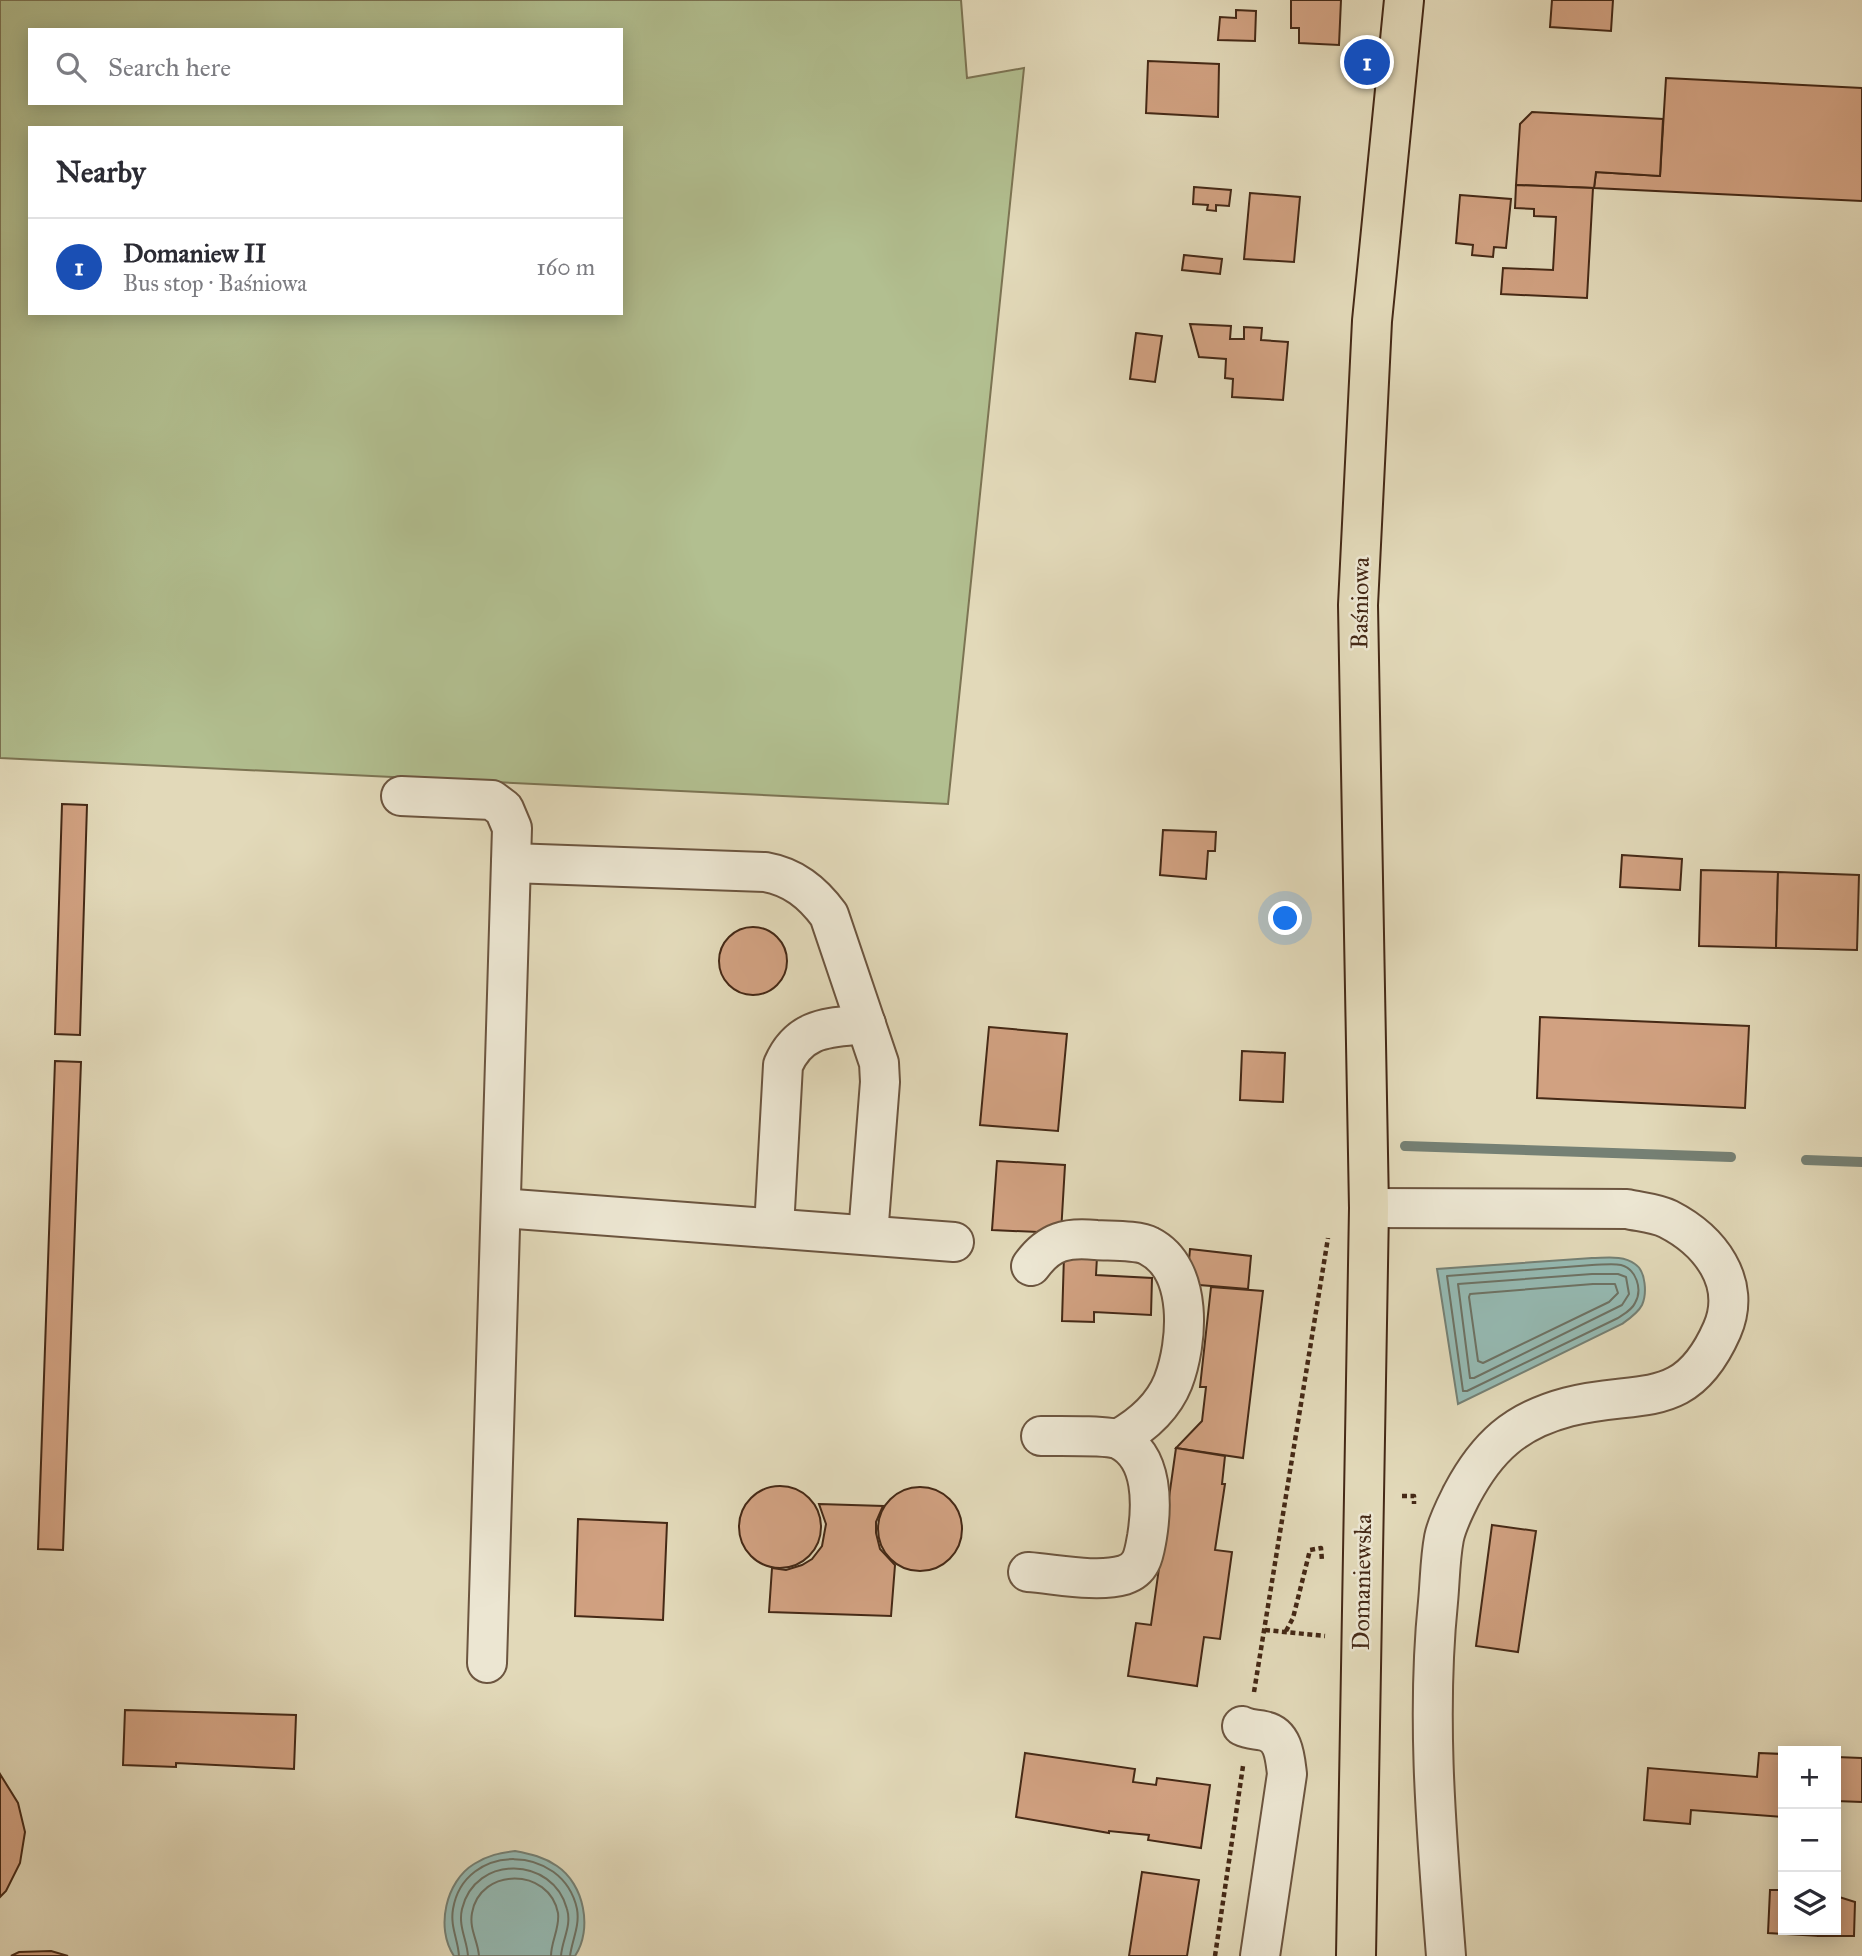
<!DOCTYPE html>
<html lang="en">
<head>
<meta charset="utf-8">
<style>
  :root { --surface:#fff; --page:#f2f2f3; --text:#2b2b33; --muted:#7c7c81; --line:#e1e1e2; --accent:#8f2418 }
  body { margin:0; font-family:"IM FELL Great Primer",serif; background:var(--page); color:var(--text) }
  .controls { position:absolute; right:21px; bottom:21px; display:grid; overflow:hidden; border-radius:0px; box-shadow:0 4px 18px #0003 }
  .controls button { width:63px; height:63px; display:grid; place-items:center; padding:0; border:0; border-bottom:2px solid var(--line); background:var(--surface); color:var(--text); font:35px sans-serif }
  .you { position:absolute; left:1286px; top:919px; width:24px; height:24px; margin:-18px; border:5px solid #fff; border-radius:50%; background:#1a73e8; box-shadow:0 0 0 10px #1a73e833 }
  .badge { display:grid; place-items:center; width:46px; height:46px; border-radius:50%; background:var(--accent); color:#fff; font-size:23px; font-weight:700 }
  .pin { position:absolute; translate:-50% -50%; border:4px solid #fff; box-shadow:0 2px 7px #0006 }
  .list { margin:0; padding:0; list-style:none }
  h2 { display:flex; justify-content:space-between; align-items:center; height:91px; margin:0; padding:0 28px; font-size:30px }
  h2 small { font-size:23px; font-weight:400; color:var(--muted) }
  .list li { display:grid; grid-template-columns:46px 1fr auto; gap:21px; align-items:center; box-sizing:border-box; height:98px; padding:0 28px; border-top:2px solid var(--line) }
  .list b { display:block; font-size:26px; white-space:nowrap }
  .list p { margin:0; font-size:23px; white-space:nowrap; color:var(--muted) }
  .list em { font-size:23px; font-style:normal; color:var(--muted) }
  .icon { flex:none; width:38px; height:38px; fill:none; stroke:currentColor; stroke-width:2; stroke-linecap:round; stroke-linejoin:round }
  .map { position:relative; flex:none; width:1862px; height:1956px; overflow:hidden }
  .search { position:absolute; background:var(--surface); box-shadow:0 4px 18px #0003; left:28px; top:28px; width:595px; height:77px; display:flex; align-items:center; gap:18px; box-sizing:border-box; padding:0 24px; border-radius:0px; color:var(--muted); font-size:26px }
  .panel { position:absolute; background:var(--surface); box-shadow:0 4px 18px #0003; left:28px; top:126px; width:595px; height:189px; border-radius:0px }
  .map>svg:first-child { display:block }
</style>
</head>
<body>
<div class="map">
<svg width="1862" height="1956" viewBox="0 0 1862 1956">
  <rect width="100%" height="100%" fill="#e2d9b9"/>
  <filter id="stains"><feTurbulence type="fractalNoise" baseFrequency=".00286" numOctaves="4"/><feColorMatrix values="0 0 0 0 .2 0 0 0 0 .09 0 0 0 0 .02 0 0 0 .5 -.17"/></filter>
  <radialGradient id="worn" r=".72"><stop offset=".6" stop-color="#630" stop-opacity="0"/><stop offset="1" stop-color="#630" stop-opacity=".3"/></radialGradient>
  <!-- green -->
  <path fill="#b2bf90" stroke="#7c7453" stroke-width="2" fill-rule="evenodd" d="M 0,0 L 961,0 L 967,78 L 1024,68 L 948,804 L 0,758 ZM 30,30 L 621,30 L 621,103 L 30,103 ZM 30,128 L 621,128 L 621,313 L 30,313 Z"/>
  <!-- water -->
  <g fill="#95bab3" stroke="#758074" stroke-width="2">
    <path d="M 1592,1258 C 1606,1258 1623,1255 1635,1264 C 1646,1271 1647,1294 1642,1305 C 1638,1313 1629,1319 1622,1324 L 1458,1404 L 1437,1269 Z"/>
    <path d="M 515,1851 C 531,1854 544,1857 557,1866 C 584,1884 593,1929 575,1956 L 454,1956 C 435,1928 446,1881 474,1864 C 488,1855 500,1853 515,1851 Z"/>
  </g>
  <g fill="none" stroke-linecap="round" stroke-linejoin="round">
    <!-- shore -->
    <g stroke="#6d7264" stroke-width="2">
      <path d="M 1592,1265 C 1601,1265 1612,1263 1621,1265 C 1636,1269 1643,1289 1635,1303 C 1632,1310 1624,1314 1618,1318 L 1467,1391 L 1463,1391 L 1447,1276 Z"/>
      <polygon points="1592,1274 1618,1274 1626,1277 1629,1294 1622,1305 1474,1378 1470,1378 1458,1284"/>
      <polygon points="1593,1284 1615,1284 1618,1293 1609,1302 1483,1363 1478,1361 1469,1297 1470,1294"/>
      <path d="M 459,1956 C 458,1939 450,1927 453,1909 C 464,1842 563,1843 577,1909 C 580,1926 572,1940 570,1956"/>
      <path d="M 468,1956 C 467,1940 458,1926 462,1909 C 475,1854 553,1856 567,1909 C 572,1926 562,1940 561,1956"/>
      <path d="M 479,1956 C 478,1941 469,1929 472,1913 C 480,1867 549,1867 558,1913 C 560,1928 551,1941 551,1956"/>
    </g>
    <!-- stream -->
    <g stroke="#758074" stroke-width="10">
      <polyline points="1405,1146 1731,1157"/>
      <polyline points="1806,1160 1862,1162"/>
    </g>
  </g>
  <!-- building -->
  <g fill="#d1a181" stroke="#452916" stroke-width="2">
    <polygon points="1291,0 1341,0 1339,45 1299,43 1299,28 1291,28"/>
    <polygon points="1552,0 1613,0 1611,31 1550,27"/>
    <polygon points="1236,10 1256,11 1255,41 1218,40 1220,17 1236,18"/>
    <polygon points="1148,61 1219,64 1218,117 1146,113"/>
    <polygon points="1666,78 1862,88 1862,201 1594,188 1596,172 1660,176"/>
    <polygon points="1532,112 1663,119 1660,176 1596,172 1594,188 1516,185 1520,124"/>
    <polygon points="1516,185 1593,188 1587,298 1501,294 1503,268 1553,270 1556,217 1534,216 1534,209 1515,208"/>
    <polygon points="1194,187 1231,190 1229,206 1216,205 1216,211 1207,210 1208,205 1193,204"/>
    <polygon points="1250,193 1300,197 1294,262 1244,259"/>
    <polygon points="1460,195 1511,199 1506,248 1494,247 1493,257 1472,255 1473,245 1456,243"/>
    <polygon points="1184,255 1222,259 1220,274 1182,270"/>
    <polygon points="1190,324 1231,326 1230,339 1244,339 1244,327 1262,328 1261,340 1288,342 1283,400 1232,397 1233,379 1225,378 1226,359 1199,357"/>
    <polygon points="1136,333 1162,336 1155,382 1130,379"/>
    <polygon points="62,804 87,805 80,1035 55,1034"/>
    <polygon points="1163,830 1216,832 1215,851 1208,851 1206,879 1160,875"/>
    <polygon points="1622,855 1682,859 1680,890 1620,887"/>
    <polygon points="1701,870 1778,872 1776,948 1699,946"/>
    <polygon points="1778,872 1859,875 1857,950 1776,948"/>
    <circle cx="753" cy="961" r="34"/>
    <polygon points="1540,1017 1749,1026 1745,1108 1537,1098"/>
    <polygon points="989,1027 1067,1034 1058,1131 980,1125"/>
    <polygon points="1242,1051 1285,1053 1283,1102 1240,1100"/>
    <polygon points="55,1061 81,1062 63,1550 38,1549"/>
    <polygon points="997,1161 1065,1165 1061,1233 992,1230"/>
    <polygon points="1190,1249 1251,1256 1248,1289 1187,1284"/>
    <polygon points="1064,1255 1097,1257 1096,1275 1152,1278 1151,1315 1094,1312 1094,1322 1062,1321"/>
    <polygon points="1211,1287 1263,1291 1243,1458 1176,1448 1202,1421 1206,1387 1200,1387"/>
    <polygon points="1176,1448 1225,1456 1222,1484 1225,1484 1215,1550 1232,1552 1220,1639 1204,1637 1197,1686 1128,1676 1136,1623 1151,1625"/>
    <circle cx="780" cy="1527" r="41"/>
    <circle cx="920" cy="1529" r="42"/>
    <polygon points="819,1504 883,1506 876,1522 876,1533 880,1549 895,1565 891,1616 769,1612 772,1568 786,1570 802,1565 812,1559 822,1546 826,1524"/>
    <polygon points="578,1519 667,1523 663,1620 575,1616"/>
    <polygon points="1492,1525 1536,1531 1518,1652 1476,1646"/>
    <polygon points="125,1710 296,1715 294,1769 176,1763 176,1767 123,1765"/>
    <polygon points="1025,1753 1135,1769 1133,1782 1156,1785 1157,1778 1210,1785 1201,1848 1148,1840 1149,1835 1109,1831 1109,1833 1016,1817"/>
    <polygon points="1759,1753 1783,1754 1783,1817 1691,1810 1690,1824 1644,1820 1648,1768 1757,1777"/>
    <polygon points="1836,1757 1862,1758 1862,1802 1836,1801"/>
    <polygon points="0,1774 18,1803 25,1832 20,1863 6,1891 0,1897"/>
    <polygon points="1142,1872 1199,1880 1187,1956 1129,1956"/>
    <polygon points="1770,1890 1783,1890 1783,1930 1818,1930 1818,1936 1768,1933"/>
    <polygon points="1836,1896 1855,1902 1854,1936 1818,1936 1818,1930 1836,1930"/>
    <polygon points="51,1951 68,1956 11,1956 19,1952"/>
  </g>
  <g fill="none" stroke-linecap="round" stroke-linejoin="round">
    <defs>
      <g id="minor">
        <polyline points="401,796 492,800 504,809 512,828 487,1663"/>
        <path d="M 511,863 L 765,872 C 793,877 812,892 829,915 L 879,1063 L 880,1082 L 868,1235"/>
        <polyline points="502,1208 954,1242"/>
        <path d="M 1369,1208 L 1627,1209 C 1640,1212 1656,1213 1668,1219 C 1709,1240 1743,1282 1722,1330 C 1685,1414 1639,1388 1568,1407 C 1515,1421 1487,1447 1462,1494 C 1455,1508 1447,1523 1444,1538 C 1440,1559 1440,1581 1438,1602 C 1426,1720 1437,1838 1446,1956"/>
        <path d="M 774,1228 L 783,1065 C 800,1026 829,1028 866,1024"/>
        <path d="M 1031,1266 C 1049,1241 1067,1237 1096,1240 C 1110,1241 1138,1240 1149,1246 C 1194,1269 1188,1343 1173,1382 C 1163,1407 1141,1426 1118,1439"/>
        <path d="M 1028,1572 C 1056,1574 1097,1583 1124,1575 C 1143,1569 1144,1553 1147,1537 C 1152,1506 1154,1457 1120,1440 C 1109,1435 1057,1436 1041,1436"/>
        <path d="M 1242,1726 C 1250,1730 1256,1729 1264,1731 C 1284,1735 1285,1758 1287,1774 L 1260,1956"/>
      </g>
      <polyline id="major" points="1356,1956 1369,1208 1358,605 1372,321 1404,0"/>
    </defs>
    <!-- minor casing -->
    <use href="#minor" stroke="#6c553f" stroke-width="42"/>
    <!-- major casing -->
    <use href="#major" stroke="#452916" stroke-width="42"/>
    <!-- path -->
    <g stroke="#452916" stroke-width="4.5" stroke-dasharray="5 3.5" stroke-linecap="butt">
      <polyline points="1402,1496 1414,1496 1414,1504"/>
      <polyline points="1265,1630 1325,1636"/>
      <polyline points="1286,1631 1293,1618 1310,1550 1321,1548 1322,1561"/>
      <polyline points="1254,1692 1328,1238"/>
      <polyline points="1215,1956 1243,1766"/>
    </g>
    <!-- minor -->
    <use href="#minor" stroke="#ece6d2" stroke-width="38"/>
    <!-- major -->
    <use href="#major" stroke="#e2d9b9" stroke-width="38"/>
  </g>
  <g text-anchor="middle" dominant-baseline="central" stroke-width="5" stroke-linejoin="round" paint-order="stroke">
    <!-- street labels -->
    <g font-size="24" fill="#452916" stroke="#ece6d2">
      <text transform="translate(1360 603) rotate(-89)">Baśniowa</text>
      <text transform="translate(1362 1582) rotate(-89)">Domaniewska</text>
    </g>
  </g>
  <rect width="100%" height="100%" filter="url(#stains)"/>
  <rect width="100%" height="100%" fill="url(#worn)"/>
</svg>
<div class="controls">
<button>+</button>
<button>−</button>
<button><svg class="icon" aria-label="layers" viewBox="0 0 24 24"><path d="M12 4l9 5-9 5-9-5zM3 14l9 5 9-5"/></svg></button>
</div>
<div class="you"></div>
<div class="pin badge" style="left:1367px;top:62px;background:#1a4fb4">1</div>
<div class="search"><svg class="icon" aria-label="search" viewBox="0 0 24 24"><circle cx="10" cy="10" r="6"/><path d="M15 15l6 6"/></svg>Search here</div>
<section class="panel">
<h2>Nearby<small></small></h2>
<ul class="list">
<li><span class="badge" style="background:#1a4fb4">1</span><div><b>Domaniew II</b><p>Bus stop · Baśniowa</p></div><em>160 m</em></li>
</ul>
</section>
</div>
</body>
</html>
